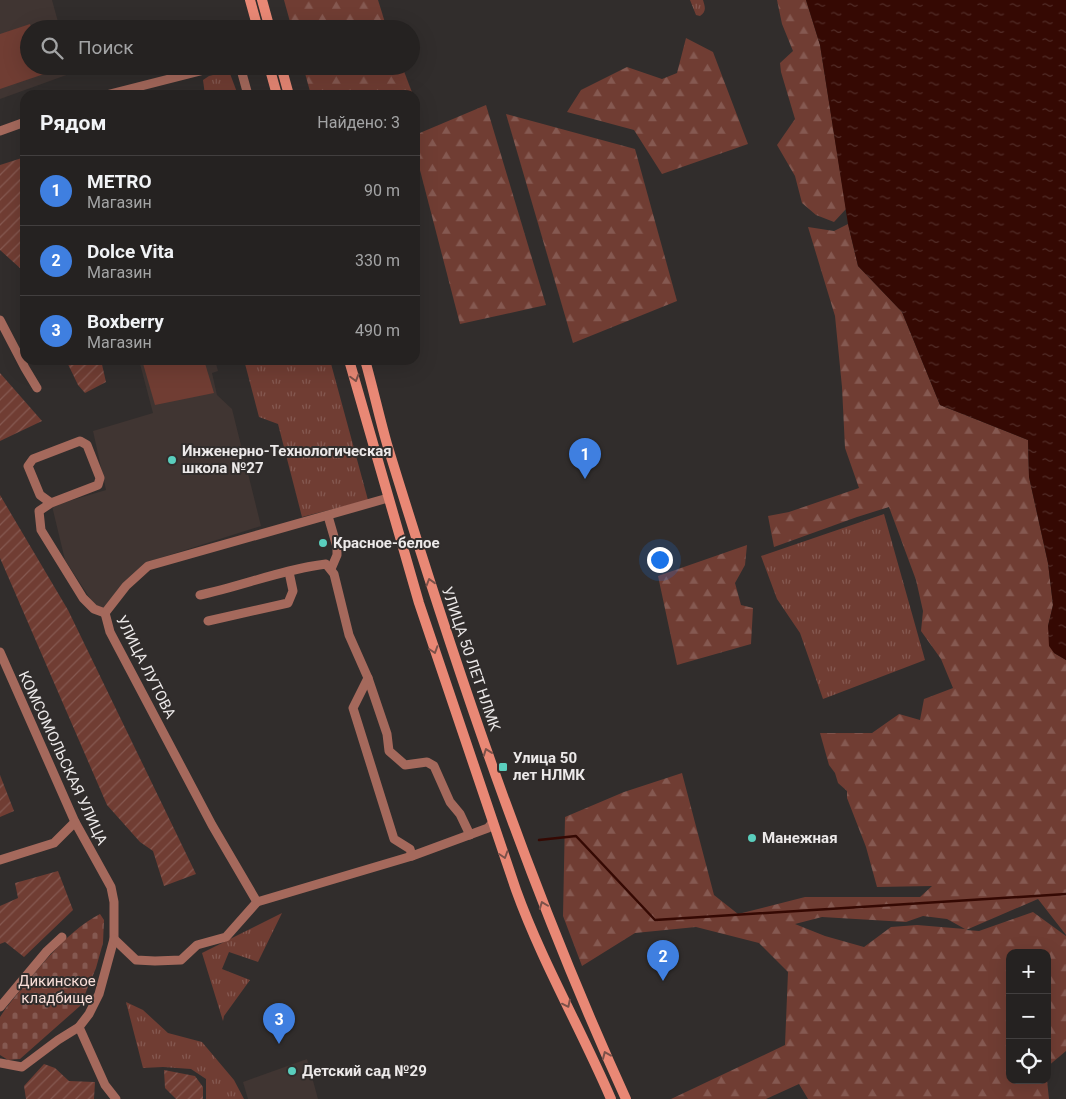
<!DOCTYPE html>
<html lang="ru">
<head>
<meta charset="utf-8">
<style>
  :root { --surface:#252221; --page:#2d2a2a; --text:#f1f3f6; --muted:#a3a4a5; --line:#423f3f; --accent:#5acebd }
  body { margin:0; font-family:Roboto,sans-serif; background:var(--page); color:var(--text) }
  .controls { position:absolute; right:15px; bottom:15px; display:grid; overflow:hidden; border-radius:10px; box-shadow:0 5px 20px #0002 }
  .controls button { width:45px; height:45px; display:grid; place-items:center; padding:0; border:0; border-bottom:1px solid var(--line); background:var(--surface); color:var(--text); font:25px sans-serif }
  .you { position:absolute; left:659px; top:559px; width:18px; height:18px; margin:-12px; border:4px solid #fff; border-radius:50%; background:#1a73e8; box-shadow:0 0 0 8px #1a73e833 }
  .badge { display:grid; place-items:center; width:32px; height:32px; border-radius:50%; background:var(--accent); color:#fff; font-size:16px; font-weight:700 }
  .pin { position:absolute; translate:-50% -41px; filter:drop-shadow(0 1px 2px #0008) }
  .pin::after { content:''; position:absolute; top:26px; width:18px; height:15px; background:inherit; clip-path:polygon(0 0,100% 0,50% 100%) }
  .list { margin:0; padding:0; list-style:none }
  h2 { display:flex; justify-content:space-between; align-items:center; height:65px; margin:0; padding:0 20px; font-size:21px }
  h2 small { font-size:16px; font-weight:400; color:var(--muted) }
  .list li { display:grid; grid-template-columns:32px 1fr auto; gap:15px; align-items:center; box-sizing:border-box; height:70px; padding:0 20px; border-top:1px solid var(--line) }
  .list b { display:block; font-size:19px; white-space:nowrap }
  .list p { margin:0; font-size:16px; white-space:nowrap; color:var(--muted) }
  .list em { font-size:16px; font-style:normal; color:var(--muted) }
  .icon { flex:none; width:28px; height:28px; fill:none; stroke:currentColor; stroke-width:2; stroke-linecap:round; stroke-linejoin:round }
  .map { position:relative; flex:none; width:1066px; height:1099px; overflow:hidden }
  .search { position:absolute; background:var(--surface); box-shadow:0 5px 20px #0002; left:20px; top:20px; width:400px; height:55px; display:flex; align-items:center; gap:12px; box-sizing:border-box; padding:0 18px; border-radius:28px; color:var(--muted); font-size:19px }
  .panel { position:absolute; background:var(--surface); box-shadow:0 5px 20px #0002; left:20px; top:90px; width:400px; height:275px; border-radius:15px }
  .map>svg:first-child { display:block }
</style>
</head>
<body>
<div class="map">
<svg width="1066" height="1099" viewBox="0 0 1066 1099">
  <defs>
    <pattern id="grass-tufts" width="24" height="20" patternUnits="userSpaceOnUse" patternTransform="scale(1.25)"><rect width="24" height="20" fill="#703d33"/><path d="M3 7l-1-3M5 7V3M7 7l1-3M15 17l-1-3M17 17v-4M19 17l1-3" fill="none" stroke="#855951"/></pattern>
    <pattern id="forest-firs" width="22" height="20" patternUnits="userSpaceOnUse" patternTransform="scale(1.25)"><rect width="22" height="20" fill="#703d33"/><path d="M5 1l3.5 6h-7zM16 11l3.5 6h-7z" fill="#855951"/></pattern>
    <pattern id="cemetery-stones" width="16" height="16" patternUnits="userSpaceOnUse" patternTransform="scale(1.25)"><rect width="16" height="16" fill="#703d33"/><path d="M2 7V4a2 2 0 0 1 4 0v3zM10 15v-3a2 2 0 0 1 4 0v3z" fill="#855951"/></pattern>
    <pattern id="garden-furrows" width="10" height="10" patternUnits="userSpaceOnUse" patternTransform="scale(1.25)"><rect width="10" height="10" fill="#703d33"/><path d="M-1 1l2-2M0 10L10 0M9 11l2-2" fill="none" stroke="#855951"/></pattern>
    <pattern id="water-ripples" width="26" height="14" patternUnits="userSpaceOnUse" patternTransform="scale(1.25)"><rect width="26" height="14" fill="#350903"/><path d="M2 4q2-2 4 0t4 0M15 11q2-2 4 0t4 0" fill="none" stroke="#522d28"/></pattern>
  </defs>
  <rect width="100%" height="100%" fill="#312d2c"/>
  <!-- built -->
  <g fill="#403532">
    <polygon points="0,0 52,0 60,29 29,29 29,66 70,66 72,73 0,99"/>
    <polygon points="139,360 215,360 218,371 212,373 217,395 232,409 261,526 154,560 105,608 95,606 65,560 52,506 106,490 93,431 153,413"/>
    <polygon points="307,1059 318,1099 248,1099 243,1082"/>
  </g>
  <!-- grass -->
  <g fill="url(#grass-tufts)">
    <path d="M 690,0 L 703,0 C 705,7 707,11 700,16 L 696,15 Z"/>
    <polygon points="229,71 238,95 205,95 203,80 209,76"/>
    <polygon points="244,360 330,360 368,500 302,517 278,424 259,417"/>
    <polygon points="884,514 925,660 823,699 800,633 777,599 761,556"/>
    <polygon points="282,913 258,962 229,952 222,969 250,980 224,1016 223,1021 202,953"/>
    <polygon points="126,1002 143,1010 168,1033 202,1042 234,1080 244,1099 206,1099 206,1079 191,1069 163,1067 143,1068"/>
  </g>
  <!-- forest -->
  <g fill="url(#forest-firs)" fill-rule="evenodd">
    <polygon points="284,0 378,0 387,29 292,29"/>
    <polygon points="777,0 806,0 820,45 846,209 834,222 816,215 802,203 795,176 777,145 795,119 781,72 780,63 793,51 782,24"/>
    <polygon points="686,38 713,52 748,144 662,174 634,130 567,112 581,90 627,67 662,79 677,73"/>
    <polygon points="303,66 402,66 413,95 311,95"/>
    <polygon points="486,105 546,305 460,324 415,151 415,135"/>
    <polygon points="506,114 635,149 677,301 573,343"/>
    <path d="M 848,224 L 858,266 L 902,312 L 940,405 L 1028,440 L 1029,477 L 1048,563 L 1053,605 L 1048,626 L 1054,653 L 1066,660 L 1066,935 L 1038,899 L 966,930 L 979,931 L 1033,912 L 1066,936 L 1066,1051 L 1047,1067 L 1047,953 L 1010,953 L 1010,1080 L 1047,1080 L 1049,1099 L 808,1099 L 799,1084 L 766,1099 L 671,1099 L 785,1045 L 788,972 L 759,943 L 696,927 L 635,933 L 582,966 L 563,916 L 565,817 L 624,792 L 682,773 L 714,895 L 738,914 L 805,897 L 920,897 L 932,886 L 877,887 L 866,847 L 847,798 L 847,791 L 838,783 L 835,773 L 829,765 L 820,733 L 872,733 L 899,714 L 920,720 L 924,699 L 953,688 L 941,659 L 921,631 L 923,611 L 916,580 L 889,507 L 857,517 L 774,547 L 768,516 L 789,512 L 859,488 L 845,448 L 842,387 L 835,316 L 808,227 L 834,231 ZM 923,916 L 947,919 L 965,929 L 917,925 L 891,927 L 864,947 L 825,936 L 795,924 L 822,917 L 906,922 Z"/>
    <polygon points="747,545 745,565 735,583 741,605 753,608 751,644 677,665 658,576"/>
  </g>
  <!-- cemetery -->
  <path fill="url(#cemetery-stones)" d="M 100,914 L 104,920 L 103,943 L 96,968 L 80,1006 L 20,1059 L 8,1060 L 0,1055 L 0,1017 L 6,1008 C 32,977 64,932 100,914 Z"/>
  <!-- garden -->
  <g fill="url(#garden-furrows)">
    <polygon points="25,157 25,278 21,269 0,250 0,165"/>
    <polygon points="66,360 101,360 106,382 85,393 78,385"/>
    <polygon points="0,373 42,421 0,441"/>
    <polygon points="0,495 68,610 196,874 164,886 153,851 140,842 107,805 0,558"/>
    <polygon points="0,775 14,811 0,817"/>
    <polygon points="58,871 73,910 24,957 5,942 0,944 0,906 18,898 15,883"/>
    <polygon points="44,1064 55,1068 69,1081 95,1082 94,1099 26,1099 24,1086"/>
    <polygon points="164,1070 195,1076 203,1087 203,1099 176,1099 165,1088"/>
  </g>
  <!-- pitch -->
  <g fill="#703d33">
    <polygon points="30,24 32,29 29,29 29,66 44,66 47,73 0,89 0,34"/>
    <polygon points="142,360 204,360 214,393 155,405"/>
  </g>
  <!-- water -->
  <polygon fill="url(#water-ripples)" points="806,0 1066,0 1066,660 1054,653 1049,646 1048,626 1053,605 1048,563 1029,477 1028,440 940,405 902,312 858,266 848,224 820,45"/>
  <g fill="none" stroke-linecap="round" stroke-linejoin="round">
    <!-- stream -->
    <polyline stroke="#350903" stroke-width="2.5" points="539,840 576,836 655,920 1066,894"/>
    <!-- street -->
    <g stroke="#a5695c" stroke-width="9">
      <polyline points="240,66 248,95"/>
      <polyline points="106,95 220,66"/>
      <polyline points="0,131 25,122"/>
      <polyline points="0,320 25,368 37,388"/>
      <polyline points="51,503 40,495 28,466 33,459 80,441 87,445 100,478 98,485 51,503 39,511 41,530 83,598 94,609 105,613"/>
      <polyline points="328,516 337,547 337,555 331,569"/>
      <path d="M 200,595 C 242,586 284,569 326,564 L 334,574 L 349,635 L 368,678 L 387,734 L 389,751 L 405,765 L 427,762 L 434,766 L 450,802 L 460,814 L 470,835"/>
      <polyline points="208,621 288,603 293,591 289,572"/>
      <polyline points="0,652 75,822 111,887 114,902 114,939 99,994 89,1014 79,1027 105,1085 116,1099"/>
      <polyline points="368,678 353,708 394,839 410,849 412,856"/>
      <polyline points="0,860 54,843 75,822"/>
      <polyline points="257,902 212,825 110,632 105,613 126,586 148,566 388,498"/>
      <polyline points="114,939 136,960 155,961 181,960 197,945 226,937 257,902 412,856 488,828 493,822"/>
      <polyline points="0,1007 47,951 62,937"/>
      <polyline points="0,1063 22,1067 58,1040 79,1027"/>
    </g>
    <!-- secondary -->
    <g stroke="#e98875" stroke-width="10">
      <polyline points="250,0 258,29"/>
      <polyline points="262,0 270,29"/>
      <polyline points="269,66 277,95"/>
      <polyline points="281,66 289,95"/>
      <path d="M 349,360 L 419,603 L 516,890 C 542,962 581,1029 611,1099"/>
      <path d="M 365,360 C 373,388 379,416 387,444 C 455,666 529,887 626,1099"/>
    </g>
  </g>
  <!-- one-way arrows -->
  <defs><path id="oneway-chevron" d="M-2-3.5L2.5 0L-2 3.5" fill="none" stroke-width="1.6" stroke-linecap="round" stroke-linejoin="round" transform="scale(1.25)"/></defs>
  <g stroke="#7b5149">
    <use href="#oneway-chevron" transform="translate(355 378) rotate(74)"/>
    <use href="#oneway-chevron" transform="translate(430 582) rotate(-107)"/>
    <use href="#oneway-chevron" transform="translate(434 650) rotate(72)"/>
    <use href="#oneway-chevron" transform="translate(487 752) rotate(-110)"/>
    <use href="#oneway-chevron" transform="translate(504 855) rotate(72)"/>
    <use href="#oneway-chevron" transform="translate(543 905) rotate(-111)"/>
    <use href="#oneway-chevron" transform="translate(567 1004) rotate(64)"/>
    <use href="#oneway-chevron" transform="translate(606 1055) rotate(-113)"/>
  </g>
  <!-- markers -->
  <g fill="#5acebd" stroke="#312d2c" stroke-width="2">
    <circle cx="172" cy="460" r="5"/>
    <circle cx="323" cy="543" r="5"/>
    <rect x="498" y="762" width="10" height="10" rx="2.5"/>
    <circle cx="752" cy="838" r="5"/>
    <circle cx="292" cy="1071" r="5"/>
  </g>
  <g text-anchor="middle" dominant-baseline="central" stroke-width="4" stroke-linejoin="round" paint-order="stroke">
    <!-- poi labels -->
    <g font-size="15" font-weight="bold" fill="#ece9e9" stroke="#312d2c" text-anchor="start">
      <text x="182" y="451">Инженерно-Технологическая<tspan x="182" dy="17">школа №27</tspan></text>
      <text x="333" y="543">Красное-белое</text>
      <text x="513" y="758">Улица 50<tspan x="513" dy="17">лет НЛМК</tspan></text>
      <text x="762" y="838">Манежная</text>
      <text x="302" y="1071">Детский сад №29</text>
    </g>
    <!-- street labels -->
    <g font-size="15" fill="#ece9e9" stroke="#312d2c">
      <text transform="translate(471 659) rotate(71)">УЛИЦА 50 ЛЕТ НЛМК</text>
      <text transform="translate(146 667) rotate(63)">УЛИЦА ЛУТОВА</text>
      <text transform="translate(63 758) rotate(65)">КОМСОМОЛЬСКАЯ УЛИЦА</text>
    </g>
    <!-- park labels -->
    <g font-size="15" fill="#f8ded8" stroke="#312d2c">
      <text x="57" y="981">Дикинское<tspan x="57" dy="17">кладбище</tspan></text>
    </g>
  </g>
</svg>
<div class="controls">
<button>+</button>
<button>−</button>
<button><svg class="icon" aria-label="locate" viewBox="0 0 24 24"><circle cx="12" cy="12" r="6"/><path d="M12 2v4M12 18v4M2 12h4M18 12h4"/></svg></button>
</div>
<div class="you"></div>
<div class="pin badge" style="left:585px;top:479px;background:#3f7fe0">1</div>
<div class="pin badge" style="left:663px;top:981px;background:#3f7fe0">2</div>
<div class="pin badge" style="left:279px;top:1044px;background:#3f7fe0">3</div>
<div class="search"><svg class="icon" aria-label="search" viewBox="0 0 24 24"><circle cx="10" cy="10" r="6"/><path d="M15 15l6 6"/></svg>Поиск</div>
<section class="panel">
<h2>Рядом<small>Найдено: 3</small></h2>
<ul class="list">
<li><span class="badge" style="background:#3f7fe0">1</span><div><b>METRO</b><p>Магазин</p></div><em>90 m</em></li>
<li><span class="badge" style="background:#3f7fe0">2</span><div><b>Dolce Vita</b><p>Магазин</p></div><em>330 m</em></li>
<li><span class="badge" style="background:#3f7fe0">3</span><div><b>Boxberry</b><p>Магазин</p></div><em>490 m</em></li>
</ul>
</section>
</div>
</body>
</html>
